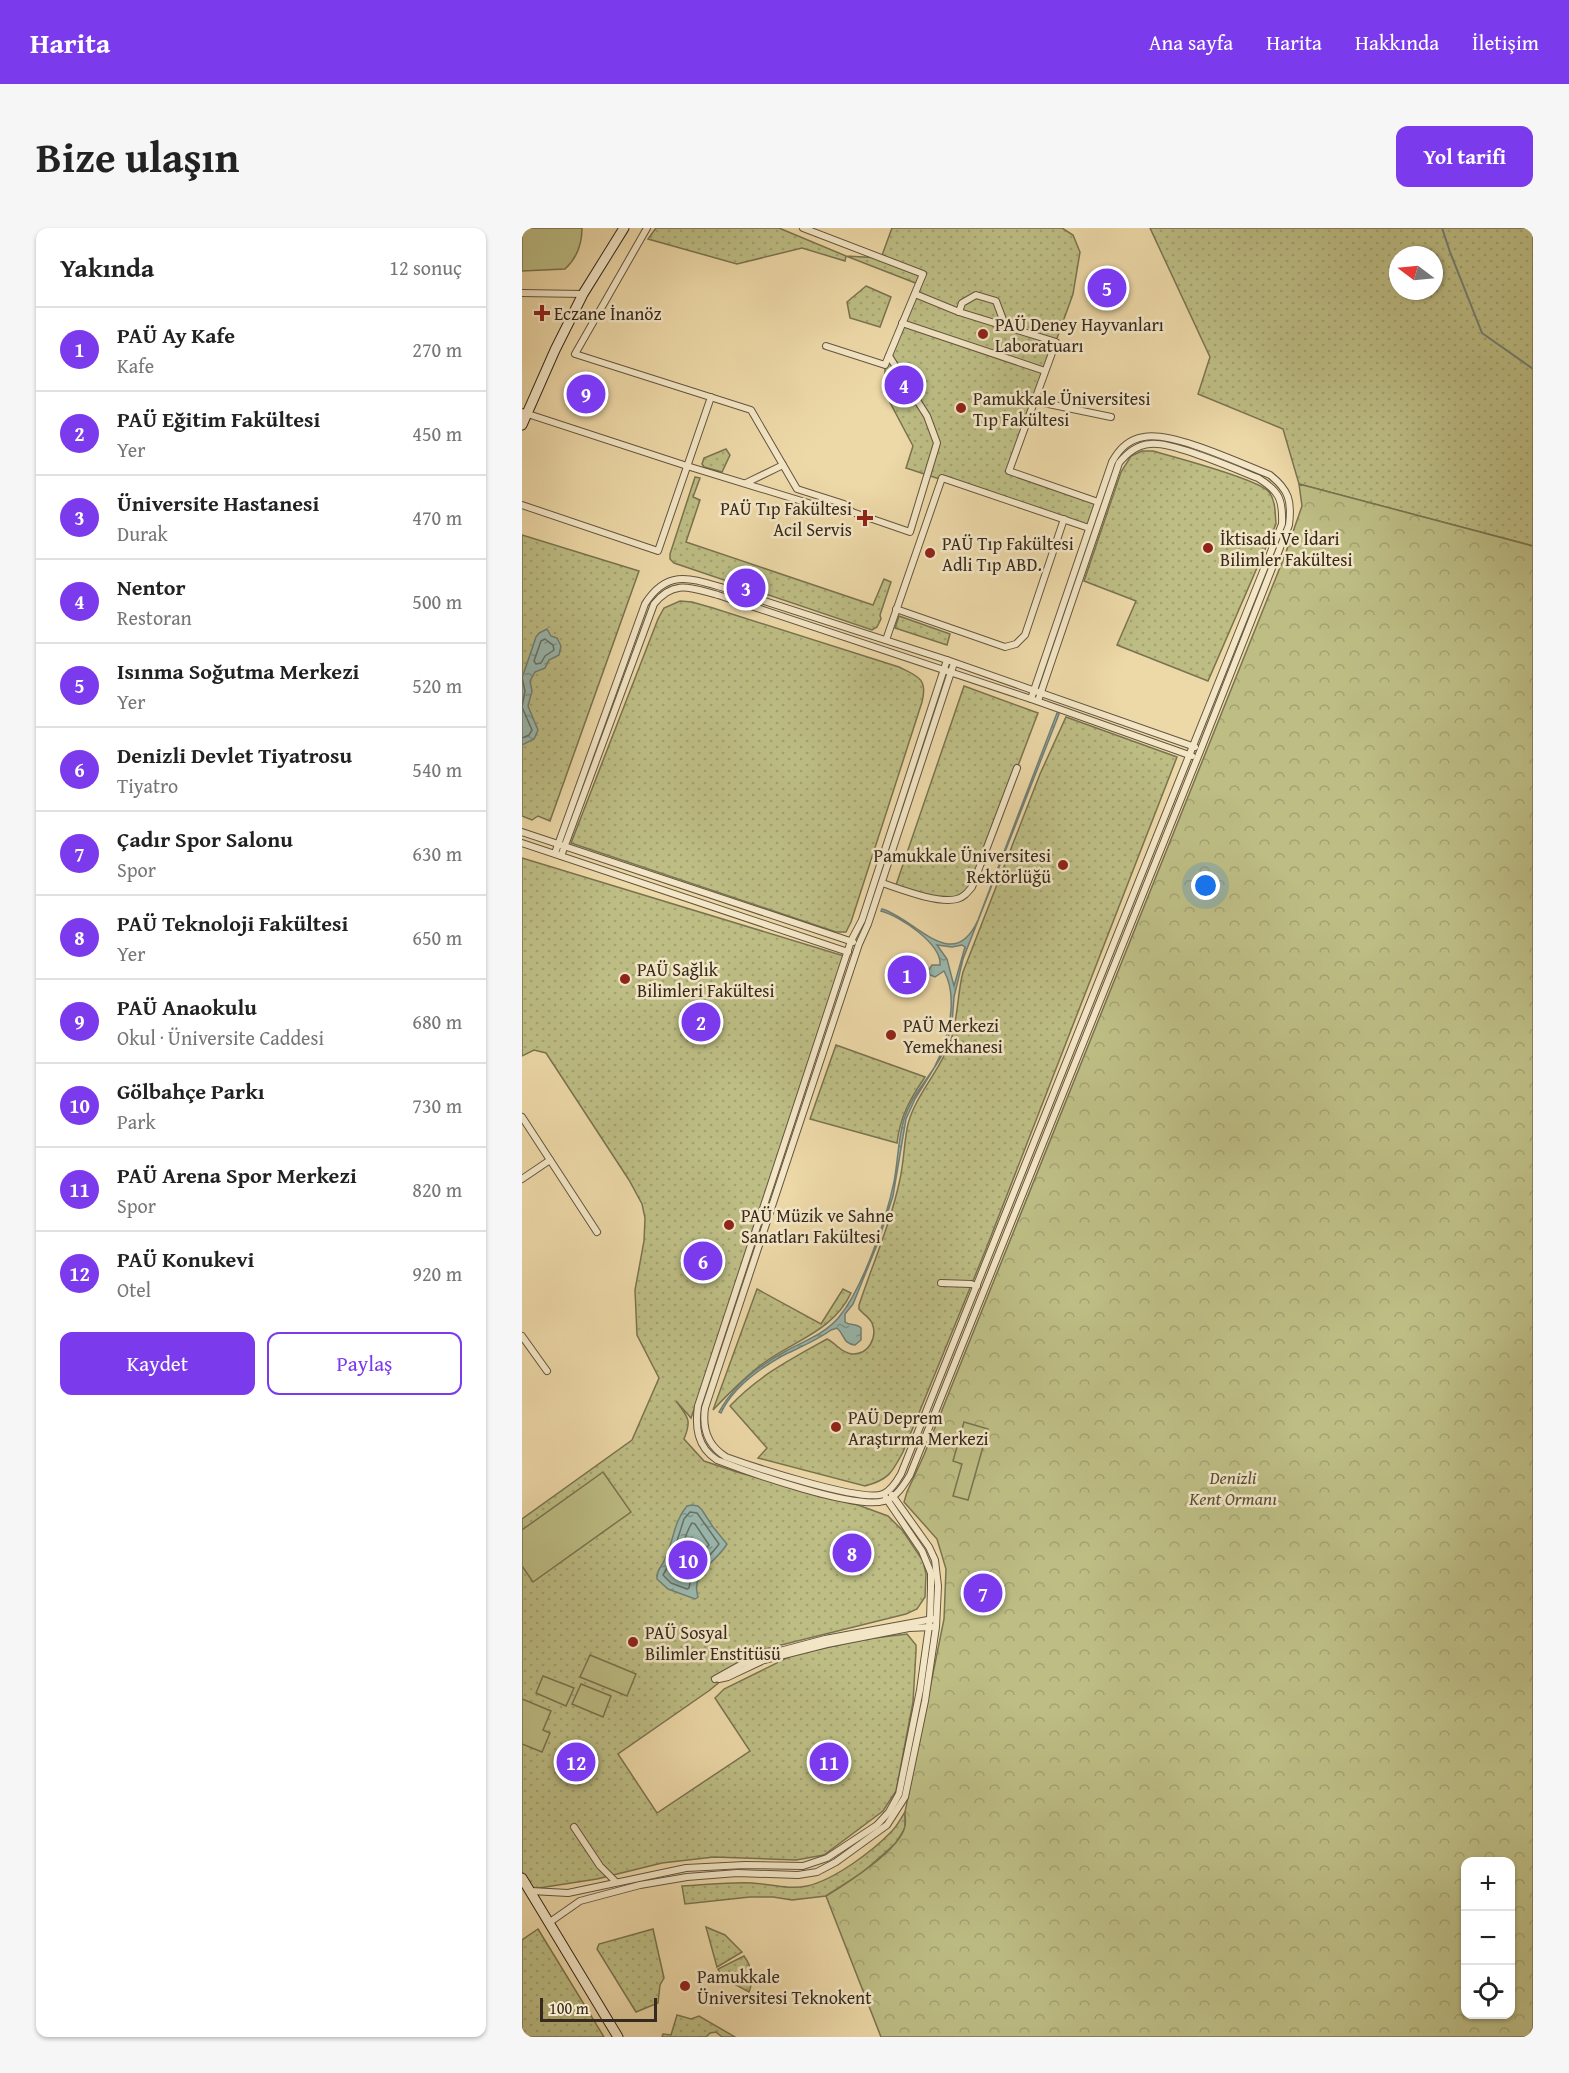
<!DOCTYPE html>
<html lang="tr">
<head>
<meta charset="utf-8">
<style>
  :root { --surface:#fff; --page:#f6f6f6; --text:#222; --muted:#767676; --line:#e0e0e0; --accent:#7c3aed }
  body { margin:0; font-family:"Gentium Book Plus",serif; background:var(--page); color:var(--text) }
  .controls { position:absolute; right:18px; bottom:18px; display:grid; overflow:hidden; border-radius:12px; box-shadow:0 2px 4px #0004 }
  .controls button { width:54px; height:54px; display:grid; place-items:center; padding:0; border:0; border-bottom:2px solid var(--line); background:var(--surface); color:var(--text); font:30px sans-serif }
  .compass { position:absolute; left:867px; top:18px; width:54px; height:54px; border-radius:50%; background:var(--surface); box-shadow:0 2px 4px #0004; rotate:286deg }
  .scale { position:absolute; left:18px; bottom:15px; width:117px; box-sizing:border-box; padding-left:6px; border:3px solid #36291d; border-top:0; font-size:16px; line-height:21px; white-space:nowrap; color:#36291d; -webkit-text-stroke:4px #f3e6c6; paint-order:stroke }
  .you { position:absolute; left:684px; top:658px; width:21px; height:21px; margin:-15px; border:4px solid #fff; border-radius:50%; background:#1a73e8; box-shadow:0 0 0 9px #1a73e833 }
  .badge { display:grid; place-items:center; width:39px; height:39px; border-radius:50%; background:var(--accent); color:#fff; font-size:20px; font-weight:700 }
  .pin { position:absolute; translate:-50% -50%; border:3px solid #fff; box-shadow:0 2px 6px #0006 }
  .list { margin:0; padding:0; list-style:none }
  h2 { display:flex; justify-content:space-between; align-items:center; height:78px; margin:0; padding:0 24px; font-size:26px }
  h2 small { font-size:20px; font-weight:400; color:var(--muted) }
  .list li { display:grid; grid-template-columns:39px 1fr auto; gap:18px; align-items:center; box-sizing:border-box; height:84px; padding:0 24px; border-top:2px solid var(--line) }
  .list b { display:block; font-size:22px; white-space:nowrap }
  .list p { margin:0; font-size:20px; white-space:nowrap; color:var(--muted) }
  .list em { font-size:20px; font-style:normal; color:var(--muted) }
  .actions { display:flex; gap:12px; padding:18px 24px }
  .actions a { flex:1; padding:14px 0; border:2px solid var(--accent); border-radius:12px; text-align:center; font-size:21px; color:var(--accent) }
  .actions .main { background:var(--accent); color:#fff }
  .icon { flex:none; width:33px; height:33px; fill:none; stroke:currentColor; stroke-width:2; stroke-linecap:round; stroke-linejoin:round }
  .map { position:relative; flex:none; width:1011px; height:1809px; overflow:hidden; border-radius:12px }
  header { display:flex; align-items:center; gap:36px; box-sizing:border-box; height:84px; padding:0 30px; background:var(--accent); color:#fff }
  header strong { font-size:28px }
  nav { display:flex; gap:33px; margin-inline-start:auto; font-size:21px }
  .intro { display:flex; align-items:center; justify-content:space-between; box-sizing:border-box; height:144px; padding:0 36px }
  h1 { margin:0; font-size:42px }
  .button { padding:15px 27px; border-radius:12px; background:var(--accent); color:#fff; font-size:21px; font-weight:700 }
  main { display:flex; gap:36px; padding:0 36px }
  aside { flex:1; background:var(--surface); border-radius:12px; box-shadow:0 2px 4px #0004 }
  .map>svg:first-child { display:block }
</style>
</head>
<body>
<header>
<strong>Harita</strong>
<nav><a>Ana sayfa</a><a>Harita</a><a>Hakkında</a><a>İletişim</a></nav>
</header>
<div class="intro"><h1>Bize ulaşın</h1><a class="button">Yol tarifi</a></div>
<main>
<aside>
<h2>Yakında<small>12 sonuç</small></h2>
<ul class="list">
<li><span class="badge">1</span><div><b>PAÜ Ay Kafe</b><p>Kafe</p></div><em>270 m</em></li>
<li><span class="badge">2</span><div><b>PAÜ Eğitim Fakültesi</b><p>Yer</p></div><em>450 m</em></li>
<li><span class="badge">3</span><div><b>Üniversite Hastanesi</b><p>Durak</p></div><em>470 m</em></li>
<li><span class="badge">4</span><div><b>Nentor</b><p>Restoran</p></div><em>500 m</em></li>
<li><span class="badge">5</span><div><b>Isınma Soğutma Merkezi</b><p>Yer</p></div><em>520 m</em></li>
<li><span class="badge">6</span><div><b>Denizli Devlet Tiyatrosu</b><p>Tiyatro</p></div><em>540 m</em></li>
<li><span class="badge">7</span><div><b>Çadır Spor Salonu</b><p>Spor</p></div><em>630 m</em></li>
<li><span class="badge">8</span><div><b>PAÜ Teknoloji Fakültesi</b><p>Yer</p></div><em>650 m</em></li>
<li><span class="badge">9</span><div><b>PAÜ Anaokulu</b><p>Okul · Üniversite Caddesi</p></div><em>680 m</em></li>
<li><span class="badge">10</span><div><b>Gölbahçe Parkı</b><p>Park</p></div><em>730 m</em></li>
<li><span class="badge">11</span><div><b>PAÜ Arena Spor Merkezi</b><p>Spor</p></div><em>820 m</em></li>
<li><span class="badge">12</span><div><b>PAÜ Konukevi</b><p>Otel</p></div><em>920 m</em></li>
</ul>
<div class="actions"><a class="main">Kaydet</a><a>Paylaş</a></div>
</aside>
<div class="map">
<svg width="1011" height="1809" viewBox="0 0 1011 1809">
  <defs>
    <pattern id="grass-dots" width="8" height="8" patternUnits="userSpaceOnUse" patternTransform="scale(1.5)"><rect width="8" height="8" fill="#bdbd84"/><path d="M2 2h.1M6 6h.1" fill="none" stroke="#a3a272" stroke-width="1.8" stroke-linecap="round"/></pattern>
    <pattern id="forest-crowns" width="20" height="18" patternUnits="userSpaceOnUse" patternTransform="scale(1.5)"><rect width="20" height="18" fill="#bdbd84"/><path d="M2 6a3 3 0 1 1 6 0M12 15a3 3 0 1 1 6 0" fill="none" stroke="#a3a272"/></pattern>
    <pattern id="water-ripples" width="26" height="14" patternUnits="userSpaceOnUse" patternTransform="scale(1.5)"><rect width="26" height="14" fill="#9ab9af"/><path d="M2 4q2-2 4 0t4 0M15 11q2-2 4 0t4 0" fill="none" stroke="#7e968e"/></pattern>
  </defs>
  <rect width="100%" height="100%" fill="#edd8a7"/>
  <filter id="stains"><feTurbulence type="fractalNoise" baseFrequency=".00333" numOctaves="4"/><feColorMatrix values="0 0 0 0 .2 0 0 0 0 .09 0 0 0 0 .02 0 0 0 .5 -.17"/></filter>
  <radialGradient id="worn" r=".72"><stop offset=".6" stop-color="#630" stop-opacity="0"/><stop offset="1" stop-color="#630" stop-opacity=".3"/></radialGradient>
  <!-- grass -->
  <g fill="url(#grass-dots)" stroke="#7a7350" stroke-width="1.5" fill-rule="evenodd">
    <polygon points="134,0 257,0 324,28 359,30 370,0 540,0 551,7 558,24 551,66 487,243 576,274 567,300 384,240 391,218 363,165 363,137 396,56 324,28 323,33 280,20 215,36 126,11"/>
    <path d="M 628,0 L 1011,0 L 1011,318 L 777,256 L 761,201 L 676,166 L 688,129 ZM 876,27 L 912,27 L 912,63 L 876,63 Z"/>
    <polygon points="344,58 369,69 358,99 328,90 325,74"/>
    <polygon points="204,221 208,227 200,244 182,239 180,236 182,230"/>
    <path d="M 620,223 L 631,223 C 652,229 737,251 747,264 C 754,273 753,286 754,296 L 686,453 L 595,417 L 614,373 L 562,353 L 599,244 L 609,228 Z"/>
    <polygon points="173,249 178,250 171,269 178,272 164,314 351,377 362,351 369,354 358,387 359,391 355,399 350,402 152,335 148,331 148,326"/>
    <polygon points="0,307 117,343 28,593 16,588 10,592 0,588"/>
    <path d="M 158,373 L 170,374 L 191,380 L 377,439 C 396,448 406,451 400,474 L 329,694 L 324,704 L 314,704 L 49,615 L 136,391 L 142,380 Z"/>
    <polygon points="377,388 428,406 425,417 373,400"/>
    <path d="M 442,458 L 516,485 L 450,659 C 429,682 399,665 374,657 Z"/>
    <path d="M 544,489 L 655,529 L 464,1021 L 381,1224 C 370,1245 366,1252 343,1258 L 236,1230 L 245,1220 L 208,1178 C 236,1148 269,1131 305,1111 C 314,1115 319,1125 330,1126 C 346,1127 356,1110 350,1095 C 347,1089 341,1086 337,1081 L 337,1077 C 351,1035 369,994 378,951 C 382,933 382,914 386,896 C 394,866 417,844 428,815 C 436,793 435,767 441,744 L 518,546 Z"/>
    <path d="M 0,630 L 322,728 L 231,1012 L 169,1190 L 154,1173 C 166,1189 170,1192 162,1211 L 182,1233 L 215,1244 L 336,1277 L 366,1288 L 381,1303 L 401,1333 L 404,1346 L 403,1369 L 395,1381 L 384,1386 L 235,1423 L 188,1462 L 96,1526 L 135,1585 L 228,1523 L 193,1470 L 202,1461 L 271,1427 L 344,1411 L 385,1406 L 394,1417 L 394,1423 L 391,1474 L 374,1563 L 361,1583 L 302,1627 L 274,1632 L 192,1629 L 140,1635 L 75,1651 L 11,1661 L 0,1644 L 0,1291 L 110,1212 L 137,1150 L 115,1107 L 113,1062 L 122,1013 L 123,990 L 120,976 L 107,952 L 24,825 L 12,822 L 0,828 Z"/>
    <path d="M 314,817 L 403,849 C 388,871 378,889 375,915 L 288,891 Z"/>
    <path d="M 235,1061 L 299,1096 L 321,1061 L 329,1065 C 312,1102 274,1112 243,1134 C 224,1148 207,1165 191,1182 Z"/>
    <path d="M 383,1584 L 383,1600 L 374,1615 L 340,1645 L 304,1668 L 270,1672 L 251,1669 L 228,1669 L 163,1676 L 160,1658 C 183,1657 207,1654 230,1655 C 248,1656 267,1662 285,1658 C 312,1652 351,1623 370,1603 C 375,1598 379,1590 383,1584 Z"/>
    <polygon points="184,1699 203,1707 220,1724 195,1739"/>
    <polygon points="16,1701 82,1809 0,1809 0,1712"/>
    <polygon points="131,1701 142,1750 138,1757 136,1775 114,1784 75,1721 77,1716"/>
    <path d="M 222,1728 C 230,1739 232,1751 227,1764 L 201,1750 L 196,1741 Z"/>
    <polygon points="155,1787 169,1791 177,1788 213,1809 200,1809 194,1804 188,1805 184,1809 140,1809 141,1806 149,1807"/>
  </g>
  <!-- forest -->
  <path fill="url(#forest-crowns)" stroke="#7a7350" stroke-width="1.5" fill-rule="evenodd" d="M 777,256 L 1011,318 L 1011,1809 L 359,1809 L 304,1668 C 324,1656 379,1621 383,1598 C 384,1594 383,1588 383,1584 L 422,1391 L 424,1341 L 415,1311 L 382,1274 L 385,1264 L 402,1227 L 763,327 L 780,278 ZM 944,1634 L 988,1634 L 988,1786 L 944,1786 Z"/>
  <!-- garden -->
  <g fill="#bdbd84" stroke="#7a7350" stroke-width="1.5">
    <path d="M 0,0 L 60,0 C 60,17 55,30 43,41 L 0,43 Z"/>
    <polygon points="442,1194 466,1201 446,1272 431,1268 440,1236 431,1233"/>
    <polygon points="81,1244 109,1284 11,1354 0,1338 0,1302"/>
    <polygon points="68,1427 114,1446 105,1468 58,1449"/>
    <polygon points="21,1448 52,1460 44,1478 14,1465"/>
    <polygon points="59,1456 89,1468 81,1489 50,1476"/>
    <polygon points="0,1471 29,1483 21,1502 28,1505 20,1524 0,1516"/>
  </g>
  <!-- water -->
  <g fill="url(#water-ripples)" stroke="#727f75" stroke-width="1.5" fill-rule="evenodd">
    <polygon points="25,401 29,408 35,410 39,418 37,427 27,432 23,440 13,444 8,453 10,463 6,478 16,502 12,511 0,517 0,450 14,409 17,405"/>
    <path d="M 535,485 L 537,486 L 441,731 L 432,769 L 430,795 L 426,810 L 419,829 L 393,871 L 384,891 L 371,968 L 355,1017 L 331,1076 L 323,1086 L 323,1094 C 328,1098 334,1095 339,1100 L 339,1112 L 333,1117 C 320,1115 323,1107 315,1100 L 309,1102 C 294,1113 276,1120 260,1128 C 237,1141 210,1161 199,1185 L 197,1184 C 211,1158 238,1137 264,1123 C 282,1113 303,1106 317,1089 C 341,1060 364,992 372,954 C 376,933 376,911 382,891 C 388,871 401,857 412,840 C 426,814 437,770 422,743 L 413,749 L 408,747 L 406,743 L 410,737 L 418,737 C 420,716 378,688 359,683 L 360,681 C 393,690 431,748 456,692 ZM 415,717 L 430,719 L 440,717 L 443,719 L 432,758 L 425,731 Z"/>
    <path d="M 170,1277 L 176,1278 L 180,1282 L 191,1299 L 205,1316 C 194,1335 168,1344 176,1369 L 173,1371 L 146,1361 L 135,1351 C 134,1342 139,1340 142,1333 C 152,1314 151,1294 165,1278 Z"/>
  </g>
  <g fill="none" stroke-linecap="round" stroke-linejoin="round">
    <!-- shore -->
    <g stroke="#687166" stroke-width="1.5">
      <polygon points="23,411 31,417 32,422 23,428 19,435 14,436 12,433 19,413"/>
      <polyline points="0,449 3,463 0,479 10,502 7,507 0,510"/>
      <path d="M 168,1284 L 175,1285 L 197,1316 C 186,1332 170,1339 167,1360 L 165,1361 L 149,1355 L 141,1347 L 148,1335 L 162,1291 Z"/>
      <path d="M 170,1295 L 173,1296 L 187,1317 L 168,1336 L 161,1350 L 158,1351 L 152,1348 L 151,1345 C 160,1330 160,1309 170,1295 Z"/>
    </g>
    <!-- stream -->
    <polyline stroke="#727f75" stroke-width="2" points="920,0 928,24 960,105 1011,141"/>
    <defs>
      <g id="street">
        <polyline points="125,0 53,126 229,182 275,261 322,276 330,284"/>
        <polyline points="281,0 401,46 363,137 304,118"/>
        <polyline points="0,65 61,66"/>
        <polyline points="393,66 437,84 534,114 487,243 576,274"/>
        <polyline points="437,84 440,75 454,67 474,73 483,97"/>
        <polyline points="380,95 523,143"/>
        <polyline points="512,173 589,189"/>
        <polyline points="0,184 165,238 319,285 330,284 388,304 415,215 405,188 367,128"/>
        <polyline points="224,255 261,237"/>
        <polyline points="0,277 136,323 189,169"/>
        <polyline points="374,381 483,419 494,416 503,407 542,291"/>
        <polyline points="364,412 420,250 567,300"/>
        <path d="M 425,432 L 340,692 L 329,713 L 176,1178 C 173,1199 175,1219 195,1232 C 226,1244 334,1282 362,1273 C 374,1270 382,1257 388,1247 L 679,521 L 767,297 C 770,273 767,262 748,247 C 720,236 650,203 622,209 C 607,211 597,221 590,234 L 509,471"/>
        <path d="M 432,435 L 346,696 L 337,716 L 183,1180 C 180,1201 186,1218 204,1229 C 229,1238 341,1275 361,1266 C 369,1263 375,1253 379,1246 L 760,296 C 761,271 757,263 736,250 C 713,241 649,213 628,216 C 615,217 605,225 597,235 L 516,473"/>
        <polyline points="0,604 331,714"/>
        <polyline points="0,615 326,724"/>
        <path d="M 33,625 L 123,376 C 145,341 168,350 202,360 L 425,432 L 673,519"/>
        <path d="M 39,628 L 132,376 C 152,351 169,360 196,367 L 509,471 L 670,528"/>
        <path d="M 360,655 C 378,661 416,676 435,671 C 442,669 445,665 450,659 L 495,540"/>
        <polyline points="0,889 75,1004"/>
        <polyline points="0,951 28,932"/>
        <polyline points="419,1055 449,1056 455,1058"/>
        <polyline points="0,1108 25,1143"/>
        <polyline points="193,1451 220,1436 243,1427 303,1411 411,1391"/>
        <polyline points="197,1451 206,1449 242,1432 305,1416 387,1400 410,1399"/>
        <polyline points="52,1599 78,1638 94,1654"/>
        <polyline points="9,1663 46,1665 164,1640 223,1637 281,1638 305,1630 355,1597 367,1584 377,1566 398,1462 408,1391 409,1360 409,1345 400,1323 364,1270"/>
        <polyline points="28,1694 58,1673 118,1657 165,1649 215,1645 276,1647 295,1644 314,1634 365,1597 383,1569 403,1473 414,1399 416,1358 413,1332 407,1319 370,1267"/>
      </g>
      <g id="secondary">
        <polyline points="0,197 33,122 61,66 102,0"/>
        <polyline points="0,1650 96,1809"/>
      </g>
    </defs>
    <!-- street casing -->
    <use href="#street" stroke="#645540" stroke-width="8"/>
    <!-- secondary casing -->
    <use href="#secondary" stroke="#36291d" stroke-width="11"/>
    <!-- street -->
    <use href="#street" stroke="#f3e6c6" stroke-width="6"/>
    <!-- secondary -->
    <use href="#secondary" stroke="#f3e6c6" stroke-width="9"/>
  </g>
  <!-- markers -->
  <g fill="#8f2418" stroke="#f3e6c6" stroke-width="2">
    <path d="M17 76h6v6h6v6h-6v6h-6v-6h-6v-6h6z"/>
    <circle cx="461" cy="106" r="6"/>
    <circle cx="439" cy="180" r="6"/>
    <path d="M340 281h6v6h6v6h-6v6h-6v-6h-6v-6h6z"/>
    <circle cx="686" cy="320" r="6"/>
    <circle cx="408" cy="325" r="6"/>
    <circle cx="541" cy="637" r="6"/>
    <circle cx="103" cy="751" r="6"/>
    <circle cx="369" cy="807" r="6"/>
    <circle cx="207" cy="997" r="6"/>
    <circle cx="314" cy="1199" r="6"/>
    <circle cx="111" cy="1414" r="6"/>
    <circle cx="163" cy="1758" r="6"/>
  </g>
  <g text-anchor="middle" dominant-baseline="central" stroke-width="5" stroke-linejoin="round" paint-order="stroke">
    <!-- poi labels -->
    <g font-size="18" fill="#36291d" stroke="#f3e6c6" text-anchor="start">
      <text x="32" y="85">Eczane İnanöz</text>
      <text x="473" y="96">PAÜ Deney Hayvanları<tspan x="473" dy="21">Laboratuarı</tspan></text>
      <text x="451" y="170">Pamukkale Üniversitesi<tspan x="451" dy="21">Tıp Fakültesi</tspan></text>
      <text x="330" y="280" text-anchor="end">PAÜ Tıp Fakültesi<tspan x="330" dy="21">Acil Servis</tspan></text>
      <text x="698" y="310">İktisadi Ve İdari<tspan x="698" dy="21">Bilimler Fakültesi</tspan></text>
      <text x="420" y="315">PAÜ Tıp Fakültesi<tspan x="420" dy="21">Adli Tıp ABD.</tspan></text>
      <text x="529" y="627" text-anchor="end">Pamukkale Üniversitesi<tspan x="529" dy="21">Rektörlüğü</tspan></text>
      <text x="115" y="741">PAÜ Sağlık<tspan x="115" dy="21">Bilimleri Fakültesi</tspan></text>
      <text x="381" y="797">PAÜ Merkezi<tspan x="381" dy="21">Yemekhanesi</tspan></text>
      <text x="219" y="987">PAÜ Müzik ve Sahne<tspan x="219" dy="21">Sanatları Fakültesi</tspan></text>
      <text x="326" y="1189">PAÜ Deprem<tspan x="326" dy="21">Araştırma Merkezi</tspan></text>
      <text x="123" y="1404">PAÜ Sosyal<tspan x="123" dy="21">Bilimler Enstitüsü</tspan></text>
      <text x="175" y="1748">Pamukkale<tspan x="175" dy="21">Üniversitesi Teknokent</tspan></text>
    </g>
    <!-- park labels -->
    <g font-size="18" font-style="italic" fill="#584e37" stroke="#f3e6c6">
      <text x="711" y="1249">Denizli<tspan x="711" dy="21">Kent Ormanı</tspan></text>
    </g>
  </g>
  <rect width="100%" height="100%" filter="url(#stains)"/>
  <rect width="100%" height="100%" fill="url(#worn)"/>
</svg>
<div class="controls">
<button>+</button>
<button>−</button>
<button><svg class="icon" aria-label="locate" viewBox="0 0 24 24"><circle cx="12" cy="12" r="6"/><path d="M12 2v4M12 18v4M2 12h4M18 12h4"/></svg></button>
</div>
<svg class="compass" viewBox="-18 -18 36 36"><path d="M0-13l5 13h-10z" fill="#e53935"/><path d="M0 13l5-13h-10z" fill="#767676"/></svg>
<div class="scale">100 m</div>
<div class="you"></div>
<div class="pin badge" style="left:385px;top:747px">1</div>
<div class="pin badge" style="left:179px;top:794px">2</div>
<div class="pin badge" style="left:224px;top:360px">3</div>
<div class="pin badge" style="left:382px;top:157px">4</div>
<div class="pin badge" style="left:585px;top:60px">5</div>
<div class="pin badge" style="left:181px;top:1033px">6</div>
<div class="pin badge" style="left:461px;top:1365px">7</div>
<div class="pin badge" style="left:330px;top:1325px">8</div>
<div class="pin badge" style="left:64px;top:166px">9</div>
<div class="pin badge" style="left:166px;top:1332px">10</div>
<div class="pin badge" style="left:307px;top:1534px">11</div>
<div class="pin badge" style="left:54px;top:1534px">12</div>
</div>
</main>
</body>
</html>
